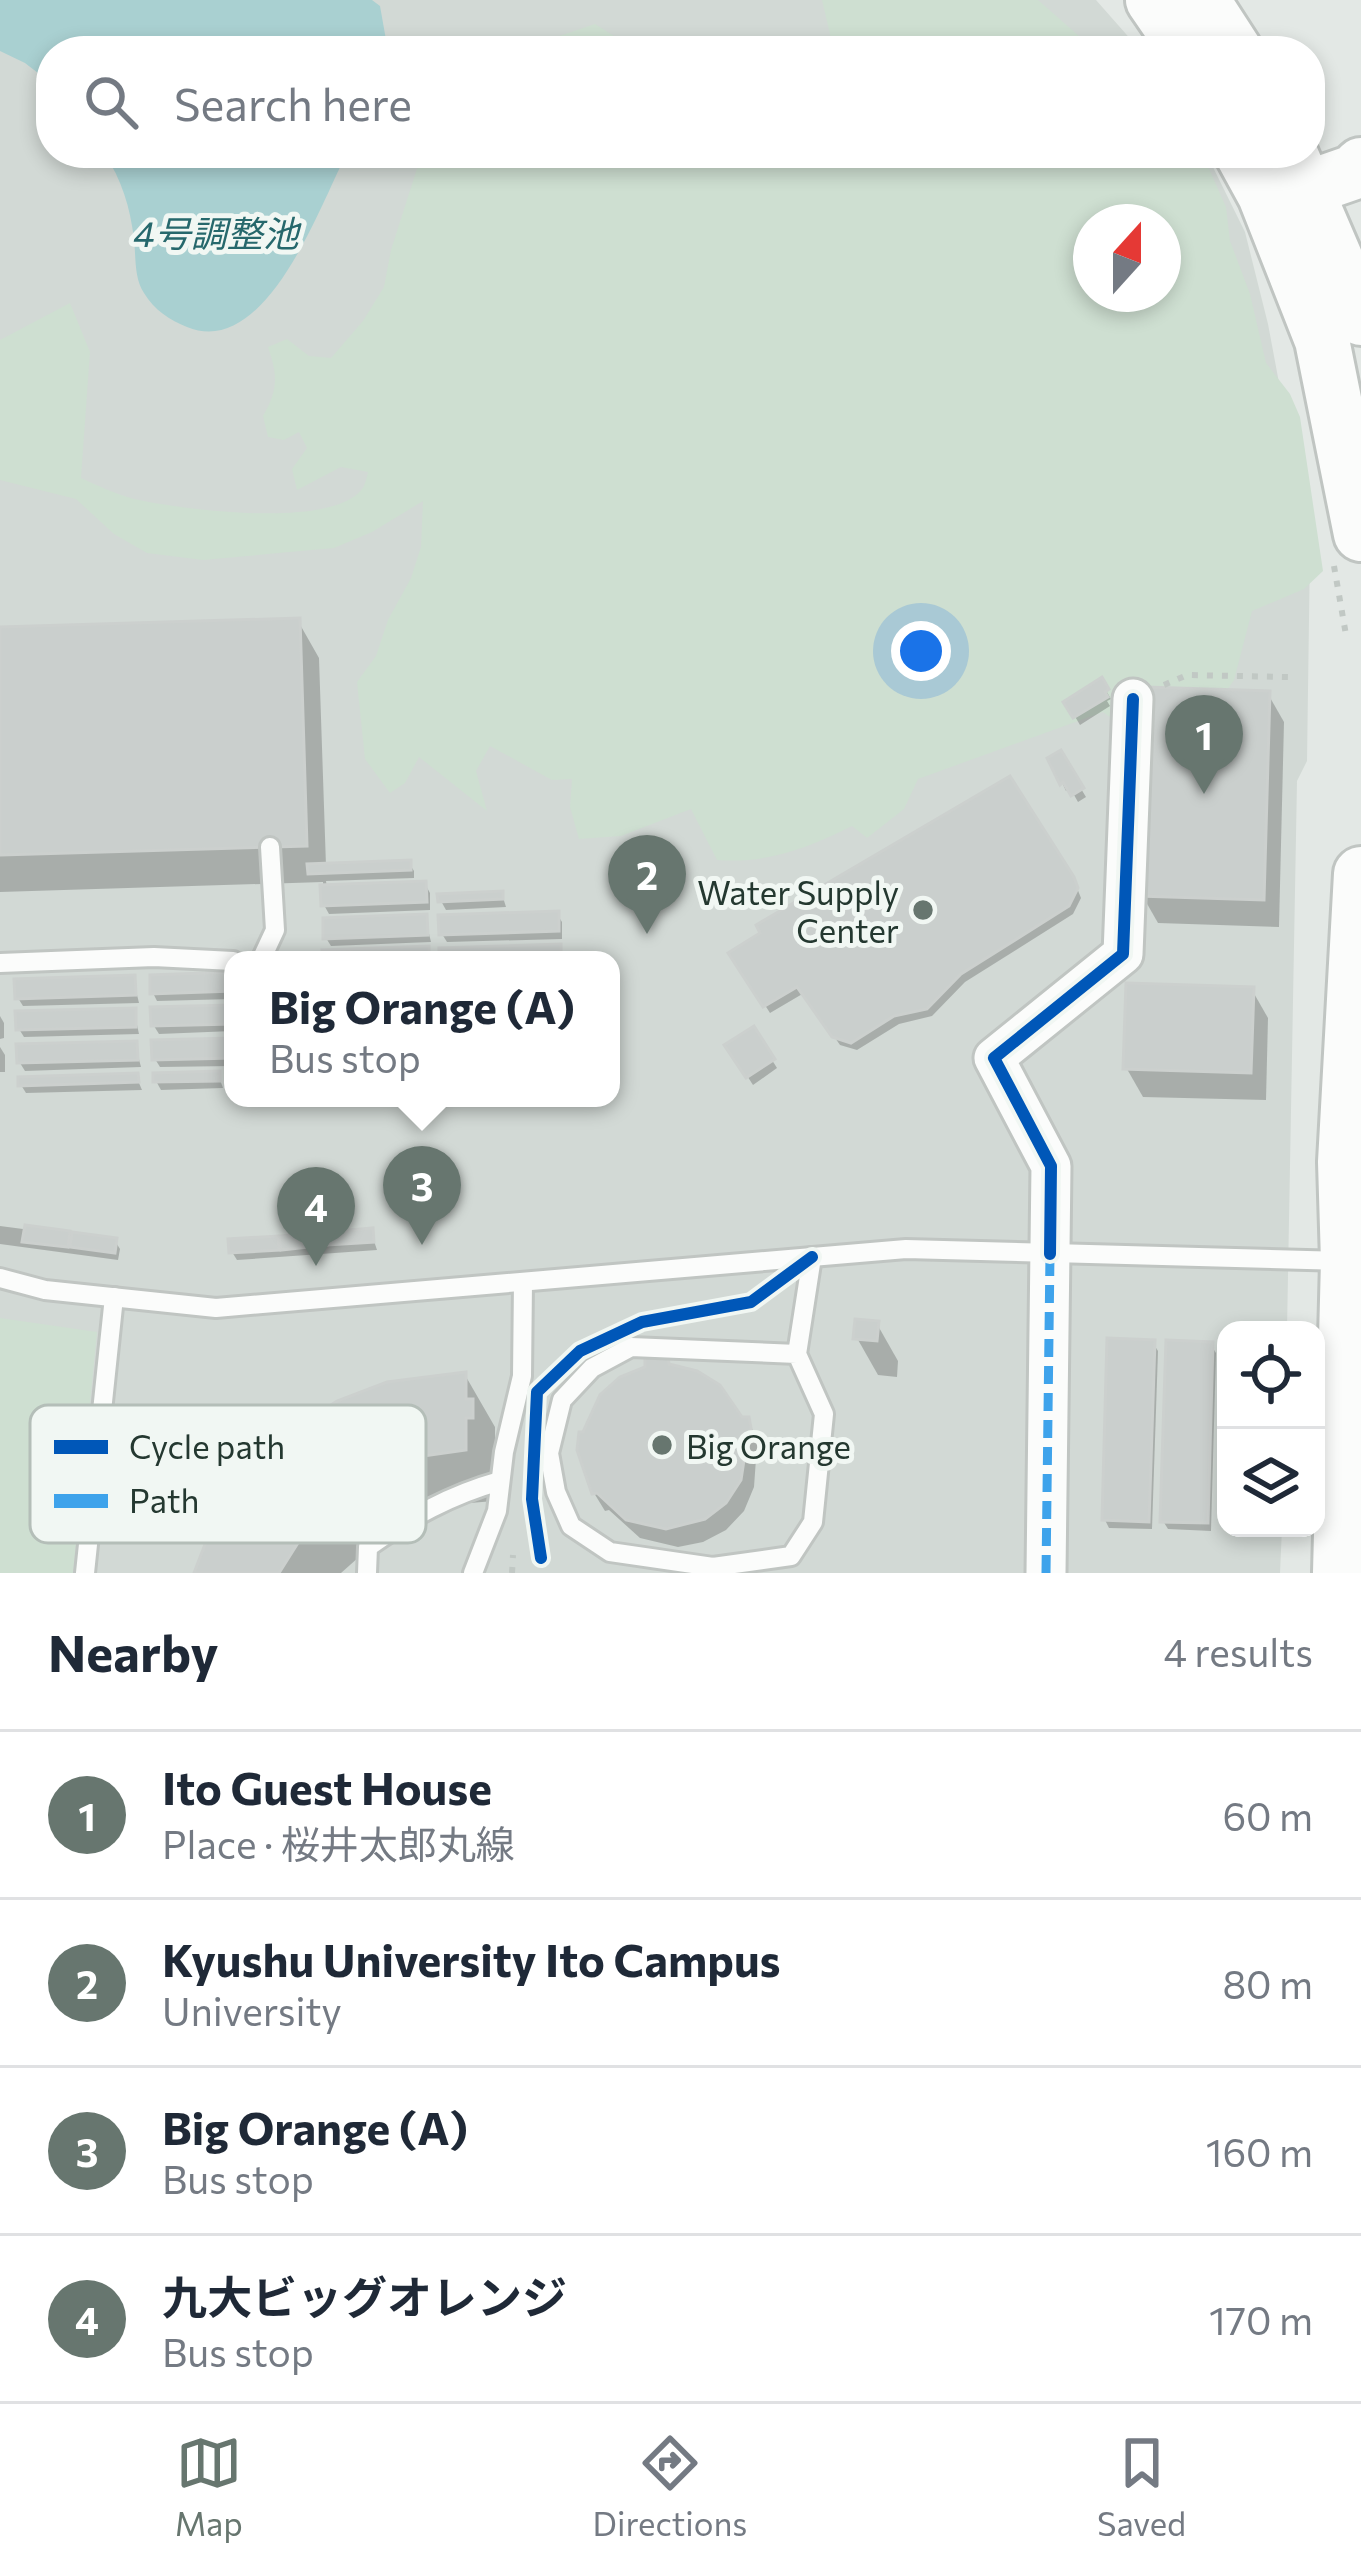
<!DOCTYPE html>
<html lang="en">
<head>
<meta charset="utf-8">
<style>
  :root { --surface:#fff; --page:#f6f6f7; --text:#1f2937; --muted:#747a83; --line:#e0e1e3; --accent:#67766f }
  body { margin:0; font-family:Commissioner,"Noto Sans JP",sans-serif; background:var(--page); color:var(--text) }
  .controls { position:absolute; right:36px; bottom:36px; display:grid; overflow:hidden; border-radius:24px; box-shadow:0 6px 18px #0003 }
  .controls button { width:108px; height:108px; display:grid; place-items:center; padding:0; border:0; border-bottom:3px solid var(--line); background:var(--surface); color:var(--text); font:60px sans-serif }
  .compass { position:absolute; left:1073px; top:204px; width:108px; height:108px; border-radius:50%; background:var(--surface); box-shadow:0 6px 18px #0003; rotate:21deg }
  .you { position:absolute; left:921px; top:651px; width:42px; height:42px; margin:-30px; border:9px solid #fff; border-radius:50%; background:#1a73e8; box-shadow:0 0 0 18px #1a73e833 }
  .badge { display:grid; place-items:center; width:78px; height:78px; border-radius:50%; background:var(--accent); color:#fff; font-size:39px; font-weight:700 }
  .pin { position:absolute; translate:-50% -99px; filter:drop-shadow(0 3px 6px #0008) }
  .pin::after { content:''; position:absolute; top:63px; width:42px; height:36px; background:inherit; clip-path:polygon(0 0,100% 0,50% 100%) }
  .popup { position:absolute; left:224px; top:951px; width:396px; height:156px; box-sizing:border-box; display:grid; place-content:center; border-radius:24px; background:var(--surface); filter:drop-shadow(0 3px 9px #0005); font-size:39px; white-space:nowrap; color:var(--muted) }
  .popup b { font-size:45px; color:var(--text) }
  .popup::after { content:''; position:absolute; left:50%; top:100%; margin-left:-24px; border:24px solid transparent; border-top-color:var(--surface) }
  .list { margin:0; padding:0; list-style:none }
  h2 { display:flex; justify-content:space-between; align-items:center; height:156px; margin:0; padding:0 48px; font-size:51px }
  h2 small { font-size:39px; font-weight:400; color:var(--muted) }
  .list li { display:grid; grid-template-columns:78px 1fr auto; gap:36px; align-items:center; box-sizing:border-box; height:168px; padding:0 48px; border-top:3px solid var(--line) }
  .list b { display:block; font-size:45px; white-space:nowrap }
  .list p { margin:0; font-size:39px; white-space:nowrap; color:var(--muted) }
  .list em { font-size:39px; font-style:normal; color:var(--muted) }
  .icon { flex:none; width:66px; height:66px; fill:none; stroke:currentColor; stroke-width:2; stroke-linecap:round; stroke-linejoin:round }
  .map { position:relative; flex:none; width:1361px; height:1573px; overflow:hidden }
  .search { position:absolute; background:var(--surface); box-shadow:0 6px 18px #0003; left:36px; right:36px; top:36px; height:132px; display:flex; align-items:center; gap:30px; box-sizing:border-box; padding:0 42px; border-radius:48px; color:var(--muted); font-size:45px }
  .sheet { height:828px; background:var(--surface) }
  nav { display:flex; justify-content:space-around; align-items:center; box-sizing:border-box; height:168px; border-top:3px solid var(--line); background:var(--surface); font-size:33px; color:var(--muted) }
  nav a { display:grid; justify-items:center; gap:6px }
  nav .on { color:var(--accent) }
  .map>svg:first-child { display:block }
</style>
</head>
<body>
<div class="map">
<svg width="1361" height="1573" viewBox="0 0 1361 1573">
  <rect width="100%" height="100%" fill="#e3e8e5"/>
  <!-- built -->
  <path fill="#d2d9d5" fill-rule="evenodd" d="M 0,0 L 1096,0 L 1141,51 L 51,51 L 51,153 L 1206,153 L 1245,232 L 1268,324 L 1310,548 L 1307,761 L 1297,781 L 1287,1330 L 1226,1330 L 1226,1528 L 1282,1528 L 1280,1573 L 0,1573 ZM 1091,222 L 1163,222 L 1163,294 L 1091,294 ZM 233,960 L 611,960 L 611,1098 L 233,1098 Z"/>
  <!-- green -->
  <g fill="#cedfd1" fill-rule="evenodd">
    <polygon points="822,0 1038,0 1088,44 1102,51 834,51"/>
    <polygon points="595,24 614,36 625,51 515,51"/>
    <path d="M 422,153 L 1202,153 L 1226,207 L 1230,241 L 1250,294 L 1266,363 L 1290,394 L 1300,417 L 1323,571 L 1304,589 L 1252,611 L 1234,680 L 1219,702 L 1135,735 L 1103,712 L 918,779 L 904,809 L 867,838 L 852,826 C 808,848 767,864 717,860 L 691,809 L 621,836 L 579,839 L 570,807 L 572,779 L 552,780 L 490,746 L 476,771 L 487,811 L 419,757 L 405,783 L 390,793 L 365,759 L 357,682 L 376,656 L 388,620 L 411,578 L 421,547 L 423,501 L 372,532 L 334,548 L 203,560 L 147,553 L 114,534 L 76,499 L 0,480 L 0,340 L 70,303 L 90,352 L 81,478 C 98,486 116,494 134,499 C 179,509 331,530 362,489 C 365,486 367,476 368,472 L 341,467 L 297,490 L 292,469 L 307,448 L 299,432 L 284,440 L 268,437 L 263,416 C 278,390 278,376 268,347 L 287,339 L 309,356 L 331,358 L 363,321 L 384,287 L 391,250 ZM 1091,222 L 1163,222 L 1163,294 L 1091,294 Z"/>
    <polygon points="0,1318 97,1332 73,1573 0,1573"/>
  </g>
  <!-- water -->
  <g fill="#a9d0d1">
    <polygon points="0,0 372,0 380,6 388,51 51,51 51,83 25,63 0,51"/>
    <path d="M 104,153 L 347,153 C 320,205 266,360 187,327 C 170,320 154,310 144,293 C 134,278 136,257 134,239 C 130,207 122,180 104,153 Z"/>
  </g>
  <!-- shadow -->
  <g fill="#0003">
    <polygon points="298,621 319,658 326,866 409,863 414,871 414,878 326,881 327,888 425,884 430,893 430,910 329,914 324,905 323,882 0,892 0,630"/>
    <polygon points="1101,682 1111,699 1107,701 1110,706 1080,725 1067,703"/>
    <polygon points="1268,694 1284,722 1279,927 1158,923 1142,895"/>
    <polygon points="1060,754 1086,797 1078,802 1070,788 1066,791 1051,759"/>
    <polygon points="1077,888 1081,898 1073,914 965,982 932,1016 899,1024 857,1050 840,1045 804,993 770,1013 732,954"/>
    <polygon points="502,894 506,907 446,910 441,901"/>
    <polygon points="557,914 562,922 562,939 447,942 442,934"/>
    <polygon points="425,917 431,942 331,946 326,938"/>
    <polygon points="233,975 233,999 157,1001 153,993"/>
    <polygon points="133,978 139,1003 23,1006 18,998"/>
    <polygon points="1252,990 1268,1018 1266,1100 1143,1097 1127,1069"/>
    <polygon points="233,1008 233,1031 159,1034 154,1026"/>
    <polygon points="134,1011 139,1034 24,1037 19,1029"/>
    <polygon points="0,1016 4,1023 4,1038 0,1039"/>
    <polygon points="753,1030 777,1068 753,1085 728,1046"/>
    <polygon points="233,1041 233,1066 160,1067 155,1059"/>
    <polygon points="135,1044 141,1067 25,1071 20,1063"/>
    <polygon points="0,1047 5,1055 5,1072 0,1072"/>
    <polygon points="218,1074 223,1088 161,1090 156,1081"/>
    <polygon points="136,1076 142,1090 26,1093 21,1085"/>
    <polygon points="0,1226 115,1241 120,1249 118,1260 0,1244"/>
    <polygon points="371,1232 377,1250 237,1260 232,1252 232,1242"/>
    <polygon points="877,1324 898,1361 897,1377 878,1375 857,1338"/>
    <polygon points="1153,1343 1158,1351 1152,1529 1109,1528 1105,1520"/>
    <polygon points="1211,1345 1216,1353 1211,1531 1168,1529 1163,1521"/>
    <polygon points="666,1358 672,1369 741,1420 747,1420 758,1439 762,1457 756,1459 754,1487 744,1511 726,1530 703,1542 678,1547 640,1538 609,1510 605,1511 594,1493"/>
    <polygon points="465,1375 495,1427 495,1443 501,1455 494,1501 458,1504 386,1533 341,1573 199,1573"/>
  </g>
  <!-- building -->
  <g fill="#cacfcd" stroke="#ccd0ce" stroke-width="3">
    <polygon points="300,618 307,846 0,855 0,627"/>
    <polygon points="1102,677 1109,689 1105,692 1108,697 1073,718 1063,702"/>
    <polygon points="1145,687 1270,691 1264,900 1139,896"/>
    <polygon points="1061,750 1084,788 1071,796 1063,782 1060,785 1047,758"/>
    <polygon points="1010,776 1074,877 1078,888 1069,906 961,974 927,1009 894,1016 851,1043 832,1037 797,987 763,1007 728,953 760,933 756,925"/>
    <polygon points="411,860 411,870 308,874 307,864"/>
    <polygon points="426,881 427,902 321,906 320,885"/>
    <polygon points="503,891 503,899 438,902 437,894"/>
    <polygon points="559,911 559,931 439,935 438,915"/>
    <polygon points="427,914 428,935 323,939 323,918"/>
    <polygon points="561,944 561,960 439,960 439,948"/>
    <polygon points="429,946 429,960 323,960 322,950"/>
    <polygon points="233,972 233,991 150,994 150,975"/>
    <polygon points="135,975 136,995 15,999 14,979"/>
    <polygon points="1126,983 1254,987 1251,1073 1123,1069"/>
    <polygon points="233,1005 233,1024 151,1026 150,1007"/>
    <polygon points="136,1008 136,1027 16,1030 15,1011"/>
    <polygon points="754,1026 775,1059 746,1078 724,1045"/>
    <polygon points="233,1038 233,1058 152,1060 151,1040"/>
    <polygon points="137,1041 138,1060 17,1063 16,1044"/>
    <polygon points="220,1071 220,1081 153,1082 153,1073"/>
    <polygon points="138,1073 139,1082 18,1086 18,1077"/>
    <polygon points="25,1225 70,1231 68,1247 22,1242"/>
    <polygon points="373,1228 374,1242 328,1245 327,1232"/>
    <polygon points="72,1232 117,1238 115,1253 70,1247"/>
    <polygon points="325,1232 327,1245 281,1250 279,1236"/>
    <polygon points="278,1236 279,1250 229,1253 228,1239"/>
    <polygon points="855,1319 879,1321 877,1341 853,1339"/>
    <polygon points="1107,1338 1155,1340 1149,1522 1102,1520"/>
    <polygon points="1166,1340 1213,1342 1208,1523 1160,1522"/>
    <polygon points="668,1355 669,1364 697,1371 720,1385 742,1417 749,1417 753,1439 747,1440 741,1480 726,1503 705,1519 666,1529 626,1520 597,1493 592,1494 577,1450 579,1432 583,1432 600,1395 620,1377 645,1367 645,1357"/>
    <polygon points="466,1372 466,1399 473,1399 473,1418 466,1418 466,1450 409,1458 356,1481 313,1519 279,1573 194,1573 209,1534 236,1488 292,1430 337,1401 387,1382"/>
  </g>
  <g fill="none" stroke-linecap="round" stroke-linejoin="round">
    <defs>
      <g id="lane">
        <polyline points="261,960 275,930 270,847"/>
        <polyline points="0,963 154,957 233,961"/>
        <polyline points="0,1278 45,1290 216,1308 906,1249 1344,1261"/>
        <polyline points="797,1354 824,1414 813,1522 791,1556 713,1567 610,1552 571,1526 556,1492 549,1453 562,1400 592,1368 631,1347 797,1354 812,1257"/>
        <polyline points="85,1573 114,1297"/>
        <path d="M 367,1573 L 368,1547 C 411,1517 450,1495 500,1481"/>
        <polyline points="473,1573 497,1511 504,1452 522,1376 523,1282"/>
      </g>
      <polyline id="street" points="1046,1573 1051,1166 994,1058 1123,954 1133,699"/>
      <g id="secondary">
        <polyline points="1153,0 1188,51"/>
        <polyline points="1202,0 1235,51"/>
        <polyline points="1242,153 1265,195 1322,340 1361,534"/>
        <polyline points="1290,153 1361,318"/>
        <polyline points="1308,188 1354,172 1361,165"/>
        <polyline points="1340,1573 1348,1261 1345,1162 1361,874"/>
      </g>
    </defs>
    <!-- lane casing -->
    <use href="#lane" stroke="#c0c5c2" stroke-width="24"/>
    <!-- street casing -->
    <use href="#street" stroke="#c0c5c2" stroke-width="45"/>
    <!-- secondary casing -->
    <use href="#secondary" stroke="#c0c5c2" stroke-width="60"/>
    <!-- path -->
    <g stroke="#c1c8c4" stroke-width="6" stroke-dasharray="6 9" stroke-linecap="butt">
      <polyline points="1334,566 1346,635"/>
      <polyline points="1164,685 1187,675 1288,677"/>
      <polyline points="512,1573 513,1555"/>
    </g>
    <!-- lane -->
    <use href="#lane" stroke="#fbfcfb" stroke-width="18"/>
    <!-- street -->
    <use href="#street" stroke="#fbfcfb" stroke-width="39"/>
    <!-- secondary -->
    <use href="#secondary" stroke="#fbfcfb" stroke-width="54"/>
    <!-- quiet -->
    <polyline stroke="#3ea3eb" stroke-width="9" stroke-dasharray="18 9" stroke-linecap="butt" points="1046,1573 1050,1254"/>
    <defs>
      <g id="cycleway">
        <polyline points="1050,1254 1051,1166 994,1058 1123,954 1133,699"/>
        <polyline points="541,1558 532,1499 537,1392 580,1351 642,1322 751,1302 812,1257"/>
      </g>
    </defs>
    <!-- cycleway casing -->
    <use href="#cycleway" stroke="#f1f7f3" stroke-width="20"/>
    <!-- cycleway -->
    <use href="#cycleway" stroke="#0057b8" stroke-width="12"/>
  </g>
  <!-- markers -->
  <g fill="#67766f" stroke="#f1f7f3" stroke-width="4.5">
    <circle cx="923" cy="910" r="12"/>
    <circle cx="662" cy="1445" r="12"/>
  </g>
  <g text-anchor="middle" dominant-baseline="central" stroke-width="10" stroke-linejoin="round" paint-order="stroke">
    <!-- poi labels -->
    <g font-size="33" fill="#243830" stroke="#f1f7f3" text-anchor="end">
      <text x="899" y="891">Water Supply<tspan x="899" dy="38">Center</tspan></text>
      <text x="686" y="1445" text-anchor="start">Big Orange</text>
    </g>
    <!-- water labels -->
    <g font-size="36" font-style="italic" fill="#26686c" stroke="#f1f7f3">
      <text x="216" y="232">4号調整池</text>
    </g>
  </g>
  <!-- legend -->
  <rect x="30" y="1405" width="396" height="138" rx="18" fill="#f1f7f3" stroke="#b4beb8" stroke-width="3"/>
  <rect x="54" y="1440" width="54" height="14" fill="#0057b8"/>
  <rect x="54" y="1494" width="54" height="14" fill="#3ea3eb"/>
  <g font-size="33" fill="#243830">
    <text x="129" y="1459">Cycle path</text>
    <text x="129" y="1513">Path</text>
  </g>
</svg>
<div class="controls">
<button><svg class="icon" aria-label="locate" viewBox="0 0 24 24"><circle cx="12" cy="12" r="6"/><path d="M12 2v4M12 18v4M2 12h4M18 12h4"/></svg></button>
<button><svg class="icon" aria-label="layers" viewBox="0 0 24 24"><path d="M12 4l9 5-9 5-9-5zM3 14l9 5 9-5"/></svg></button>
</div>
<svg class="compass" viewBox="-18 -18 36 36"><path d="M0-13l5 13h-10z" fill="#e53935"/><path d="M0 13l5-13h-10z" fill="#747a83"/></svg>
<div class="you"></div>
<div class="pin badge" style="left:1204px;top:794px">1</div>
<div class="pin badge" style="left:647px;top:934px">2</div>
<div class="pin badge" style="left:422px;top:1245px">3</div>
<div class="popup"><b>Big Orange (A)</b>Bus stop</div>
<div class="pin badge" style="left:316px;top:1266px">4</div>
<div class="search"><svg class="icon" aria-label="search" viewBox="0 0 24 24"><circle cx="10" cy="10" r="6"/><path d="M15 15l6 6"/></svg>Search here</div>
</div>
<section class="sheet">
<h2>Nearby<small>4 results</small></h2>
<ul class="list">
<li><span class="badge">1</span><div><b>Ito Guest House</b><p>Place · 桜井太郎丸線</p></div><em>60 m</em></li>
<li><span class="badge">2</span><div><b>Kyushu University Ito Campus</b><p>University</p></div><em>80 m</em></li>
<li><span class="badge">3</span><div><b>Big Orange (A)</b><p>Bus stop</p></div><em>160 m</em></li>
<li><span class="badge">4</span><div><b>九大ビッグオレンジ</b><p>Bus stop</p></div><em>170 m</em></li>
</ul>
</section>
<nav>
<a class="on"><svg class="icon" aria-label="map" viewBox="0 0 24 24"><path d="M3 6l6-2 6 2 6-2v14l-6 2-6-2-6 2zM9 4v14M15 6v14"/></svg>Map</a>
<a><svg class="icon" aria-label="directions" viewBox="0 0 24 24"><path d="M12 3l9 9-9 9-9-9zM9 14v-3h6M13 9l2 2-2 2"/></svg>Directions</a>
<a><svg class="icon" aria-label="saved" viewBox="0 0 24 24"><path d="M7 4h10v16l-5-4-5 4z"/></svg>Saved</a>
</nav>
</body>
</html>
